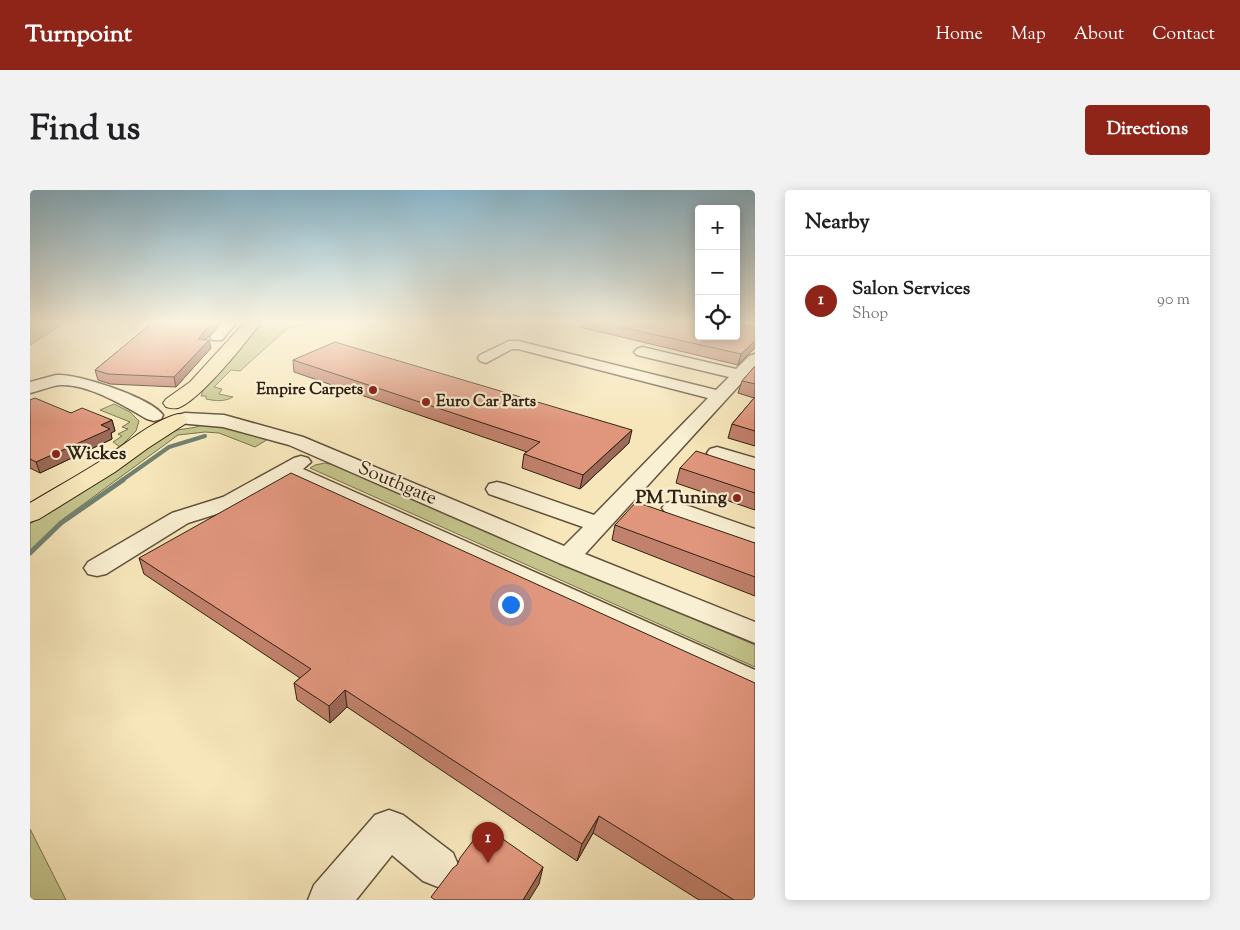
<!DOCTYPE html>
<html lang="en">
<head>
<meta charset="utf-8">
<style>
  :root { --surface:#fff; --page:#f2f2f2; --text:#202124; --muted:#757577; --line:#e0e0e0; --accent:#8f2418 }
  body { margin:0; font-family:"Sorts Mill Goudy",serif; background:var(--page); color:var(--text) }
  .controls { position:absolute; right:15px; top:15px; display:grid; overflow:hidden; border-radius:5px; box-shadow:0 2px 12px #0003 }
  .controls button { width:45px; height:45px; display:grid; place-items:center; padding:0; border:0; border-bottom:1px solid var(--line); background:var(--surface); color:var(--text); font:25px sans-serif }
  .you { position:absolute; left:480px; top:414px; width:18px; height:18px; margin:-12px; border:4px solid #fff; border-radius:50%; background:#1a73e8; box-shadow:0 0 0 8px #1a73e833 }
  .badge { display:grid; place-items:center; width:32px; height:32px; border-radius:50%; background:var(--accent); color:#fff; font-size:16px; font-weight:700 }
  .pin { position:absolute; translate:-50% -41px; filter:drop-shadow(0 1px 2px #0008) }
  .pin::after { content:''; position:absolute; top:26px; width:18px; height:15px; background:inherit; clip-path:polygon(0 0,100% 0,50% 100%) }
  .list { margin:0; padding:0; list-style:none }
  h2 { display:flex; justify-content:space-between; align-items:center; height:65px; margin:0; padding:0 20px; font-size:21px }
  h2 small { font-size:16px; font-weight:400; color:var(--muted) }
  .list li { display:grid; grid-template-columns:32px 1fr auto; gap:15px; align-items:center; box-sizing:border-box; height:90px; padding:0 20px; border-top:1px solid var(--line) }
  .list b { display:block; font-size:19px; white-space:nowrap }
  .list p { margin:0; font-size:16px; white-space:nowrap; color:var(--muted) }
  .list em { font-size:16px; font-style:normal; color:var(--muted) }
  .icon { flex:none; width:28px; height:28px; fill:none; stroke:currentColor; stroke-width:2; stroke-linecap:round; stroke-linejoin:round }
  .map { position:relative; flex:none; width:725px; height:710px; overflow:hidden; border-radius:5px }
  header { display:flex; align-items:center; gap:30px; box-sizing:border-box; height:70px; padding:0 25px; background:var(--accent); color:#fff }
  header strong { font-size:24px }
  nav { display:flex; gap:28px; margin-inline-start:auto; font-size:18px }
  .intro { display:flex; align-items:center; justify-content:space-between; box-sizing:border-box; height:120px; padding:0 30px }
  h1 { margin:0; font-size:35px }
  .button { padding:12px 22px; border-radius:5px; background:var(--accent); color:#fff; font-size:18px; font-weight:700 }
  main { display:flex; gap:30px; padding:0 30px }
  aside { flex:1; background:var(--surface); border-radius:5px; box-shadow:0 2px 12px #0003 }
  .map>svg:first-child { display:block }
</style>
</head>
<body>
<header>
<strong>Turnpoint</strong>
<nav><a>Home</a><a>Map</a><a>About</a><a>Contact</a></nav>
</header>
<div class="intro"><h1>Find us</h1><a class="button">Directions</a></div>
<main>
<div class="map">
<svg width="725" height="710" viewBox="0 0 725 710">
  <rect width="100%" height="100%" fill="#f6e6ba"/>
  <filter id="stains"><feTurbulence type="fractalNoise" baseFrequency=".004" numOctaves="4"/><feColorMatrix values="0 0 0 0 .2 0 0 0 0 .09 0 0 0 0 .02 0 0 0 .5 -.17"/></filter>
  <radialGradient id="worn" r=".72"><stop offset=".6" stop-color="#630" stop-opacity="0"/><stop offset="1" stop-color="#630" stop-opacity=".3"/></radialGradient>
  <!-- green -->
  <g fill="#c3c38b" stroke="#7a724e">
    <polygon points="0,133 34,133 0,155"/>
    <path d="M 233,133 L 288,133 L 258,138 L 210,181 L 201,180 L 184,197 L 192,199 L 189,204 L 203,207 C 194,212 186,211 176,209 L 176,206 L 171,206 L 175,195 Z"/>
    <polygon points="84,214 100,222 109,231 106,241 90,257 83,252 92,246 88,244 98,239 92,237 100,232 70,220"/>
    <path d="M 173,234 L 185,235 L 240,248 L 225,257 L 189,243 L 175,242 L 148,245 L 33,329 L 0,365 L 0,334 L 33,311 L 144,241 C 153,238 166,239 173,234 Z"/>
    <polygon points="295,273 304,275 725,455 725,477 280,278 285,275"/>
    <polygon points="0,639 36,710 0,710"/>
  </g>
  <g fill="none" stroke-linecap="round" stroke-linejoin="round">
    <!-- stream-far1 -->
    <polyline stroke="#728070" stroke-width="4" points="91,291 139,257 175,246"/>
    <!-- stream -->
    <polyline stroke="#728070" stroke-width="5" points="0,363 31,333 93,290"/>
    <defs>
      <g id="minor">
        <polygon points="192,133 206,133 192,150 182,150 180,147"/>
        <polygon points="479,151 488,151 686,200 699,187 607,165 604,162 607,159 612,157 706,179 719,166 725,164 725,178 555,364 725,432 725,453 529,373 259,255 193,237 148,233 146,229 148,225 155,223 194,225 273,247 534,356 553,337 459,304 456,299 459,294 467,292 475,294 564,325 678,208 488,159 482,159 456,173 450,171 448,168 450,165"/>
        <path d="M 26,185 C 47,183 122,208 133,225 L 131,229 L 124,231 L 117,229 C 95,216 57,193 30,195 C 20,196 10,201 0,203 L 0,192 Z"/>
        <polygon points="687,257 725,268 725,281 680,267 677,263 680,259"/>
        <polygon points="271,266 278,268 281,272 273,279 725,480 725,506 714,503 258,288 209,317 158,333 76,384 67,386 58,384 54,378 58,372 142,323 193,307 264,268"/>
        <polygon points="644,311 725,339 725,354 636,323 632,318 636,313"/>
        <polygon points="359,620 373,625 423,663 429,677 423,691 408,697 393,691 362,665 326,710 278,710 284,695 345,625"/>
      </g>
      <g id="major">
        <path d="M 214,133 L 230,133 C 216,153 169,211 148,218 C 143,219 140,218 136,217 L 133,213 L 136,209 L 160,192 Z"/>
        <path d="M 148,224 L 155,226 L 158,230 L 155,234 L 118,258 L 85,282 L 9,329 L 0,332 L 0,313 C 23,299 47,286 69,272 C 93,256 121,231 148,224 Z"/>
      </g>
    </defs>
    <!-- minor casing -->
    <use href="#minor" stroke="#62523c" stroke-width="3"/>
    <!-- major casing -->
    <use href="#major" stroke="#312112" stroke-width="2"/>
    <!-- minor -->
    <use href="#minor" fill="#f9efd2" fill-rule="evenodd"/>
    <!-- major -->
    <use href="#major" fill="#f6e6ba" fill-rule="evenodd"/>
  </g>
  <!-- wall -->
  <g fill="#c1816c" stroke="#312112">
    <polygon points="122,133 190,133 176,149 181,158 146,197 80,194 68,190 65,180"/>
    <polygon points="550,133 669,133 725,137 725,158 708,175 550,137"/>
    <polygon points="263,170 599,253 550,299 492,278 494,264 497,262 264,182"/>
    <polygon points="725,176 725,256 698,248 702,234 724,208 708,203 712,191"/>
    <polygon points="0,210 41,223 82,230 85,241 81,243 82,249 10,283 0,278"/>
    <polygon points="650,278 725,280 725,320 646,293"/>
    <polygon points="585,335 725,353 725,406 582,350"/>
    <polygon points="109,368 725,710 669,710 563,643 547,671 317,517 300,533 267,510 264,493 270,488 114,384"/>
  </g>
  <!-- shaded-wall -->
  <g fill="#9d6958" stroke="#312112">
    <polygon points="182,133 190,133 169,158 168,149"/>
    <polygon points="179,150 181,158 146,197 144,187"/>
    <polygon points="725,151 725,158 708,175 711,164"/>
    <polygon points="82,230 85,241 81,243 82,249 10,283 6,272 71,235"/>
    <polygon points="602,240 599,253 550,299 553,285"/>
    <polygon points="315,500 317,517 300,533 299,516"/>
    <polygon points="569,626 563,643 547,671 552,654"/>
    <polygon points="513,677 509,694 499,710 493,710"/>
  </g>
  <!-- building -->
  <g fill="#e0967d" stroke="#312112">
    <polygon points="122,133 182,133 168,149 179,150 144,187 78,184 65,180"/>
    <polygon points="573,133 669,133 669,146 706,146 706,133 725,137 725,151 711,164"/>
    <polygon points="305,152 602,240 553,285 494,264 510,252 263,170"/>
    <polygon points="725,176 725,194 712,191"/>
    <polygon points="725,207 725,241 702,234"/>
    <polygon points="5,208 41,223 52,218 82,230 71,235 80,239 6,272 0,269 0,210"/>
    <polygon points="666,261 725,280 725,303 650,278"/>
    <polygon points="261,283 725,493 725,710 704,710 569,626 552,654 315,500 299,516 264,493 281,479 109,368"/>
    <polygon points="606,312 725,353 725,387 585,335"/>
    <polygon points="454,636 513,677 493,710 405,710 401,707 423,678 427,675 430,668"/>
  </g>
  <!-- sky -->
  <linearGradient id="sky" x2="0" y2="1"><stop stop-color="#8ab9d1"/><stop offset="0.57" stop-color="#fbf4e0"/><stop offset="1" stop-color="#fbf4e0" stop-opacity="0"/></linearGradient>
  <rect width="725" height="232" fill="url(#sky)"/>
  <!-- markers -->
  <g fill="#8f2418" stroke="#f9efd2" stroke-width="2">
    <circle cx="343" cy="200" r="5"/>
    <circle cx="396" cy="212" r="5"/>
    <circle cx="26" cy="264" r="5"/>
    <circle cx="707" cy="308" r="5"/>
  </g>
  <g text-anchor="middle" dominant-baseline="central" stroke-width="4.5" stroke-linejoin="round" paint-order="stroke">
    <!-- far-poi labels -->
    <g font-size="16" font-weight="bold" fill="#312112" stroke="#f9efd2" text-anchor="end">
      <text x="333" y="200">Empire Carpets</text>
      <text x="406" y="212" text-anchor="start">Euro Car Parts</text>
    </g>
    <!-- poi labels -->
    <g font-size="19" font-weight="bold" fill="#312112" stroke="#f9efd2" text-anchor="start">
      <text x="36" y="264">Wickes</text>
      <text x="697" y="308" text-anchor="end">PM Tuning</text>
    </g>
    <!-- street labels -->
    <g font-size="19" fill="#312112" stroke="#f9efd2">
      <text transform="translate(367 294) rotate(23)">Southgate</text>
    </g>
  </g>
  <rect width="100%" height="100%" filter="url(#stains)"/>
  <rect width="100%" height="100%" fill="url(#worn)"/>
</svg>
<div class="controls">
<button>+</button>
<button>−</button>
<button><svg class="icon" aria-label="locate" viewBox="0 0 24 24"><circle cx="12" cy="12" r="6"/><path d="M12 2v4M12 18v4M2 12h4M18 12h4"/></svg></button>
</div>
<div class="you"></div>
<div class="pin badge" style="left:458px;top:673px">1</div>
</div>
<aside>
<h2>Nearby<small></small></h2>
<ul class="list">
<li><span class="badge">1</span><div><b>Salon Services</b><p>Shop</p></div><em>90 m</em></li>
</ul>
</aside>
</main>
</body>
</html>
